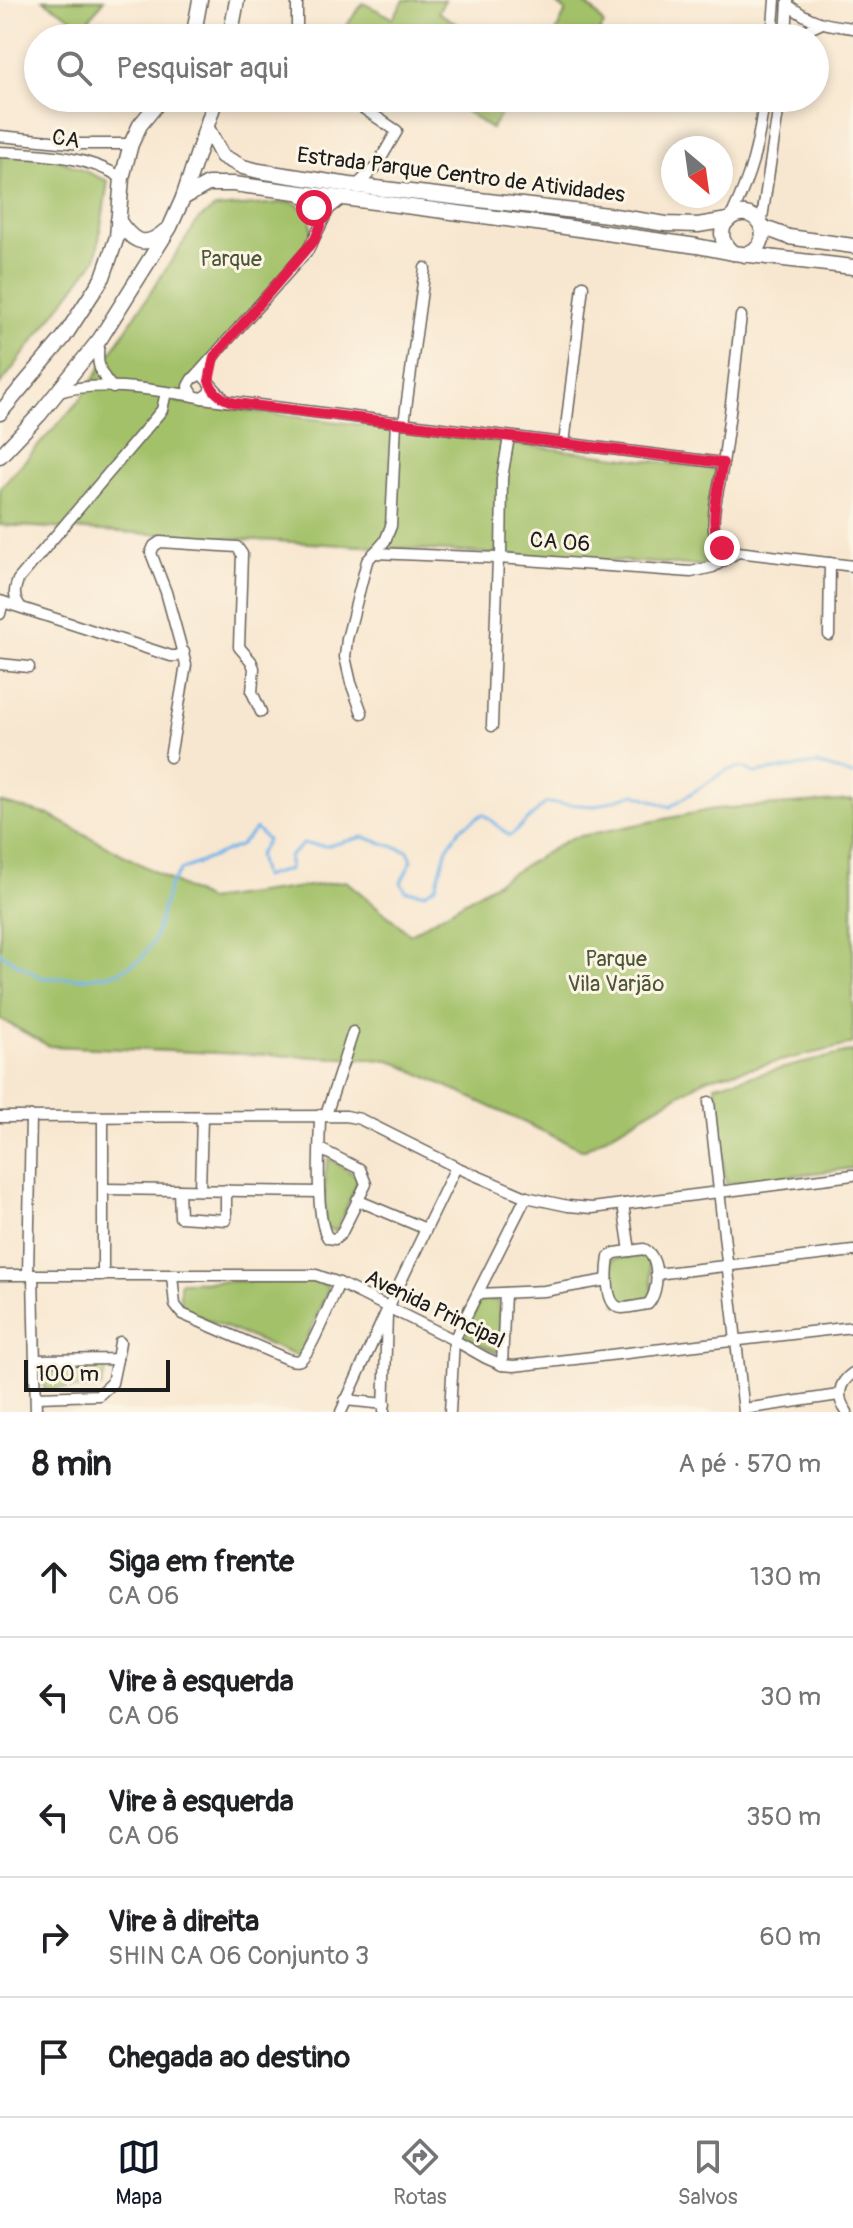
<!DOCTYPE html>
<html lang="pt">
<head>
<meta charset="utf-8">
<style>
  :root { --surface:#fff; --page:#f2f2f2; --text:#202124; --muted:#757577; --line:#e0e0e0; --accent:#111827 }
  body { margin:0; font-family:Pangolin,sans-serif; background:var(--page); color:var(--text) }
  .compass { position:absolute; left:661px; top:136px; width:72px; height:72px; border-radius:50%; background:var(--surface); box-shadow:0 4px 12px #0003; rotate:151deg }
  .scale { position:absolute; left:24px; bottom:20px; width:146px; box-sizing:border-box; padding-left:8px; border:4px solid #1c1c1c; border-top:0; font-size:22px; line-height:28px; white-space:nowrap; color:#1c1c1c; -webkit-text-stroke:6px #fcf5e5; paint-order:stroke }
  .stop { position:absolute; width:24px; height:24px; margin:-18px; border:6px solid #e11d48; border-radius:50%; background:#fff }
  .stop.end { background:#e11d48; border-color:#fff; box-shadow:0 2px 8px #0008 }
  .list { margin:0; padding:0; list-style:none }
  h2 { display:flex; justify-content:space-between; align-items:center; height:104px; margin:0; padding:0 32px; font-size:34px }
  h2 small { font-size:26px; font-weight:400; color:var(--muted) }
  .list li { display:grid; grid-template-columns:52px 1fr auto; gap:24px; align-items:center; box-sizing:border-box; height:120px; padding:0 32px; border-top:2px solid var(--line) }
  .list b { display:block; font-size:30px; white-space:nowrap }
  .list p { margin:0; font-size:26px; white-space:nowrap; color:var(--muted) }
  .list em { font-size:26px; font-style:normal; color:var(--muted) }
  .icon { flex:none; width:44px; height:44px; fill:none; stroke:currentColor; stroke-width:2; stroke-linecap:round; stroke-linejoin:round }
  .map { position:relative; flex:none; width:853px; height:1412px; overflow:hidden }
  .search { position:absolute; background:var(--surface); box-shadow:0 4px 12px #0003; left:24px; right:24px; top:24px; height:88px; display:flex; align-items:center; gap:20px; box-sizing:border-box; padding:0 28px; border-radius:44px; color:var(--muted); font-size:30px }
  .sheet { height:704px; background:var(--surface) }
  nav { display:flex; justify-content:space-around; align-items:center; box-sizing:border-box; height:112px; border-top:2px solid var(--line); background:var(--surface); font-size:22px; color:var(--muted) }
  nav a { display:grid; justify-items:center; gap:4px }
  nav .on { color:var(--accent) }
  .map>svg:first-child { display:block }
</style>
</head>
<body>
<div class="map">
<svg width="853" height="1412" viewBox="0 0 853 1412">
  <rect width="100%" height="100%" fill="#fcf5e5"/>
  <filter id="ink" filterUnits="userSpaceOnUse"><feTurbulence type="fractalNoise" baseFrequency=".0125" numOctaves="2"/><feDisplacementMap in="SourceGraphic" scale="16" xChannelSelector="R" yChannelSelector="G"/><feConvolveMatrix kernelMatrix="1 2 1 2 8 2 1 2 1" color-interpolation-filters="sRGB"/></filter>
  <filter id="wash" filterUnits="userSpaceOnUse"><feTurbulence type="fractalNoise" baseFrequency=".006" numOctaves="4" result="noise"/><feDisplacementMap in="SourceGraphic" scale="32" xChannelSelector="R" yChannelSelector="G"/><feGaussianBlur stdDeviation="1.8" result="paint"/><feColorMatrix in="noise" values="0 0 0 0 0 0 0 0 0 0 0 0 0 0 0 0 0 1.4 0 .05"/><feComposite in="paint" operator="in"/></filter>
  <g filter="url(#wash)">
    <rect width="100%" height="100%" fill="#f8e7d0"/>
    <!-- green -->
    <g fill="#a3c169" stroke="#606e42" stroke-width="2">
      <polygon points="43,0 104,0 84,26"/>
      <polygon points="404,0 445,0 438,12 480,38 357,38 344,29 363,3 393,18"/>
      <path d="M 552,0 C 580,0 589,0 604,25 L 595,38 L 553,38 L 566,11 Z"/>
      <polygon points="466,98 511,98 491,129 460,107"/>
      <polygon points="48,155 108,181 96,259 0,385 0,156"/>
      <path d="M 293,202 C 312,214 312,217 312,239 L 177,402 L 716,469 L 704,566 L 0,525 L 0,488 L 79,401 L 199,219 L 215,208 Z"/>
      <polygon points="853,800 853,1044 708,1078 583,1150 390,1060 49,1046 0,1019 0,802 49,815 207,900 346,881 410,934 571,838 714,809"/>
      <polygon points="853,1051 853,1168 726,1184 715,1085"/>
      <polygon points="329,1158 359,1178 336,1231 325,1227 325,1174"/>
      <polygon points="648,1254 654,1299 617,1305 611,1259"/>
      <polygon points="311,1280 321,1282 329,1288 299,1357 183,1310 180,1301 180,1282"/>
      <polygon points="480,1300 498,1300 502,1347 497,1352 466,1338 466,1333"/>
      <polygon points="109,1363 101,1388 44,1389 43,1364"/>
    </g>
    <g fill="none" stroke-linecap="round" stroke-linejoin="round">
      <!-- stream -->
      <polyline stroke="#74b6e9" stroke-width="3" points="0,953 42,978 86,978 117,973 141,959 154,940 169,886 181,870 239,846 256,829 267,840 258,856 263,877 289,869 289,857 303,844 327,846 363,837 408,851 412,860 401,882 406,891 425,893 436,886 447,848 460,829 483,814 510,836 546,803 595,806 635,794 670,807 727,770 742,767 754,773 817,764 853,775"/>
    </g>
  </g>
  <g filter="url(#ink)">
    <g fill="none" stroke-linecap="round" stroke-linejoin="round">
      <defs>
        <g id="minor">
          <polyline points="297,0 297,38"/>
          <path d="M 788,5 C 813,23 823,24 853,28"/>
          <polyline points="772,38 775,0"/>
          <polyline points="786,38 788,0"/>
          <polyline points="790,38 820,24"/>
          <polyline points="348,98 397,131 376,167 357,185"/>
          <polyline points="0,136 81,144 131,144"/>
          <path d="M 0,152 C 41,154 86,155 122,178"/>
          <path d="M 299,195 C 311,202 317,210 321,224"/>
          <path d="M 731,217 C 751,174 759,146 764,98"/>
          <polyline points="761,225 780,98"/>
          <path d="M 741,316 C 735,365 731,414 723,463 C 720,485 710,515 715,536 C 717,549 728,549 738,552 L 853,566"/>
          <path d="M 99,343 C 96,363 99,373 113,388"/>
          <polyline points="195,377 308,250 329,209 342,199"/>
          <polyline points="211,385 209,393 202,398 194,396 188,386 192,379 199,375 203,376 225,400"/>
          <path d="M 59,392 C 96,380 155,390 194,396"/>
          <polyline points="202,398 723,463"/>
          <polyline points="404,423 425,268"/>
          <polyline points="564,444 583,286"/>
          <polyline points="374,553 498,558 691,572 713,567 738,552"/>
          <polyline points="501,558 502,478 509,437"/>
          <polyline points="0,601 171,656 177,656 184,652"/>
          <path d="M 20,606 C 13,596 14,591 18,580 L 162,410 L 166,392"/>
          <polyline points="0,614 3,602"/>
          <polyline points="829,635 830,563"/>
          <polyline points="0,664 29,667"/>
          <polyline points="362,713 351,683 345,657 347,639 367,561 385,541 391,526 396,422"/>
          <polyline points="492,726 498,558"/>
          <polyline points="170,757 186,665 166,592 151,553 154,546 160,542 237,547 242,554 239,647 251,661 254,668 252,692 261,712"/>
          <polyline points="709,1102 744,1412"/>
          <polyline points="326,1115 353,1032"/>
          <polyline points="0,1117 346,1116 360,1119 456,1167 526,1197 568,1206 592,1208 853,1175"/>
          <polyline points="103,1118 103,1274"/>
          <path d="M 320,1149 L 360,1169 L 366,1184 L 341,1234 L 335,1239 L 328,1238 C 314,1217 320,1142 320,1115"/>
          <polyline points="104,1189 319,1192"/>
          <polyline points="179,1190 180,1217 226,1220 226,1190"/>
          <polyline points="200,1190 202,1117"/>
          <polyline points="357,1200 426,1229"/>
          <polyline points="623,1204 630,1251"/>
          <path d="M 644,1249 C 660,1257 660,1291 648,1304 C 640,1305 631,1308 622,1308 C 604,1307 607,1269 609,1257 L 615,1253 Z"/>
          <polyline points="656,1274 853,1251"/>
          <polyline points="0,1275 316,1275 339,1283 454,1340 486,1358 502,1365 514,1366 853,1327"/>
          <polyline points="28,1275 31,1117"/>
          <polyline points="33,1275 36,1412"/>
          <path d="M 172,1275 L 175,1305 L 182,1314 L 287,1359 C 292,1360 295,1362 300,1360 C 310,1355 333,1296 339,1283"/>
          <polyline points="478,1294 544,1291 607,1280"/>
          <polyline points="35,1360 117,1359 120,1342"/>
          <polyline points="502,1365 505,1293"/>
          <polyline points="37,1397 99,1395 112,1383 117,1359"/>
          <polyline points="345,1400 385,1404"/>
          <polyline points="744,1409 839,1395"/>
          <polyline points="341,1412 388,1308 456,1167"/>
          <polyline points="384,1412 387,1314"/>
          <polyline points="450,1412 454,1340 526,1197"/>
          <path d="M 847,1412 C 836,1398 838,1383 853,1373"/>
        </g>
        <g id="major">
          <polyline points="193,38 200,0"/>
          <polyline points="230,38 237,0"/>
          <polyline points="207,128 222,156 243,167 259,171 350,185 608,215 666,224 698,225 728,220"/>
          <polyline points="183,198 208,184 233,184 544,224 697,246 733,253"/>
          <path d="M 118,220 C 132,241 144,250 165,231"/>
          <polyline points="762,227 789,237 853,246"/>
          <path d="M 745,255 L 758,248 C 763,240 765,232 760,224 C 745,198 702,227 733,253 L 853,267"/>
          <polyline points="0,413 64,337 103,277 117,237 122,178 131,144 140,125 162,98"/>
          <polyline points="0,456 39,415 100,339 170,227 183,198 216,98"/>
        </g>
      </defs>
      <!-- minor casing -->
      <use href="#minor" stroke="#69635b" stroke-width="13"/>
      <!-- major casing -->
      <use href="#major" stroke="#69635b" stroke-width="17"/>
      <!-- minor -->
      <use href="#minor" stroke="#fff" stroke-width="10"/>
      <!-- major -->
      <use href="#major" stroke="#fff" stroke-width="14"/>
    </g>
  </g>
  <g fill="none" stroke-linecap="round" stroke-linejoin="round" filter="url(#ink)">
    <!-- route -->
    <path stroke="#e11d48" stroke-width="10" d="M 314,208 L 321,224 L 315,239 L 214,357 L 209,381 C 214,394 223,400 236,403 L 723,463 C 719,486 706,530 722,548"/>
  </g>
  <g text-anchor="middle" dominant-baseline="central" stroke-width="6" stroke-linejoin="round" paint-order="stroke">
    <!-- street labels -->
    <g font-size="22" fill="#1c1c1c" stroke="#fcf5e5">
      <text transform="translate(66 139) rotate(10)">CA</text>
      <text transform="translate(461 175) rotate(7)">Estrada Parque Centro de Atividades</text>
      <text transform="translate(560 542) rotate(4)">CA 06</text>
      <text transform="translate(435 1309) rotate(26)">Avenida Principal</text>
    </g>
    <!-- park labels -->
    <g font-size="22" fill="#4b5637" stroke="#fcf5e5">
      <text x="231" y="259">Parque</text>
      <text x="616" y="959">Parque<tspan x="616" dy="25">Vila Varjão</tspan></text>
    </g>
  </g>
</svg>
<svg class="compass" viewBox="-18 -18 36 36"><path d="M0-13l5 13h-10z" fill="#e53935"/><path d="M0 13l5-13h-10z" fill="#757577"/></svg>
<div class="scale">100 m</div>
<div class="stop" style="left:314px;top:208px"></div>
<div class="stop end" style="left:722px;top:548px"></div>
<div class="search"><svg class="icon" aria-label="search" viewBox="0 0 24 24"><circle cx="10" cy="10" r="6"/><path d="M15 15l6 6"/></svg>Pesquisar aqui</div>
</div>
<section class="sheet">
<h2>8 min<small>A pé · 570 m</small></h2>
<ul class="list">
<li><svg class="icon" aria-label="ahead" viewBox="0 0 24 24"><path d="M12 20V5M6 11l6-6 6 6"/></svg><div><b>Siga em frente</b><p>CA 06</p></div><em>130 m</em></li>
<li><svg class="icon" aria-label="left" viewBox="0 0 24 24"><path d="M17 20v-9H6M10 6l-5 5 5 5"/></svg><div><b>Vire à esquerda</b><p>CA 06</p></div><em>30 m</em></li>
<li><svg class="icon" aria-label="left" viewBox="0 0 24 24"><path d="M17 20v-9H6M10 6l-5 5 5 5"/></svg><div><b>Vire à esquerda</b><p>CA 06</p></div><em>350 m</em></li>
<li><svg class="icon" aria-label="right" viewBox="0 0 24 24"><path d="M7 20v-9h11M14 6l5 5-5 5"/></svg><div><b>Vire à direita</b><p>SHIN CA 06 Conjunto 3</p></div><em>60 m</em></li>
<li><svg class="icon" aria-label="arrive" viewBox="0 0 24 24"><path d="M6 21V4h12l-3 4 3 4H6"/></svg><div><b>Chegada ao destino</b></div></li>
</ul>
</section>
<nav>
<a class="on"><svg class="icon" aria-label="map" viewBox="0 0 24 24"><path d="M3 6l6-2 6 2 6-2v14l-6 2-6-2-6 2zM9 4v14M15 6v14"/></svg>Mapa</a>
<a><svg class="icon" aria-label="directions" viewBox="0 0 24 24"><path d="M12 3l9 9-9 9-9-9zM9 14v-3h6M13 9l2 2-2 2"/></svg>Rotas</a>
<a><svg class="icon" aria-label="saved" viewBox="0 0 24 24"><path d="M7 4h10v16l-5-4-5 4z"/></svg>Salvos</a>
</nav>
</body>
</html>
